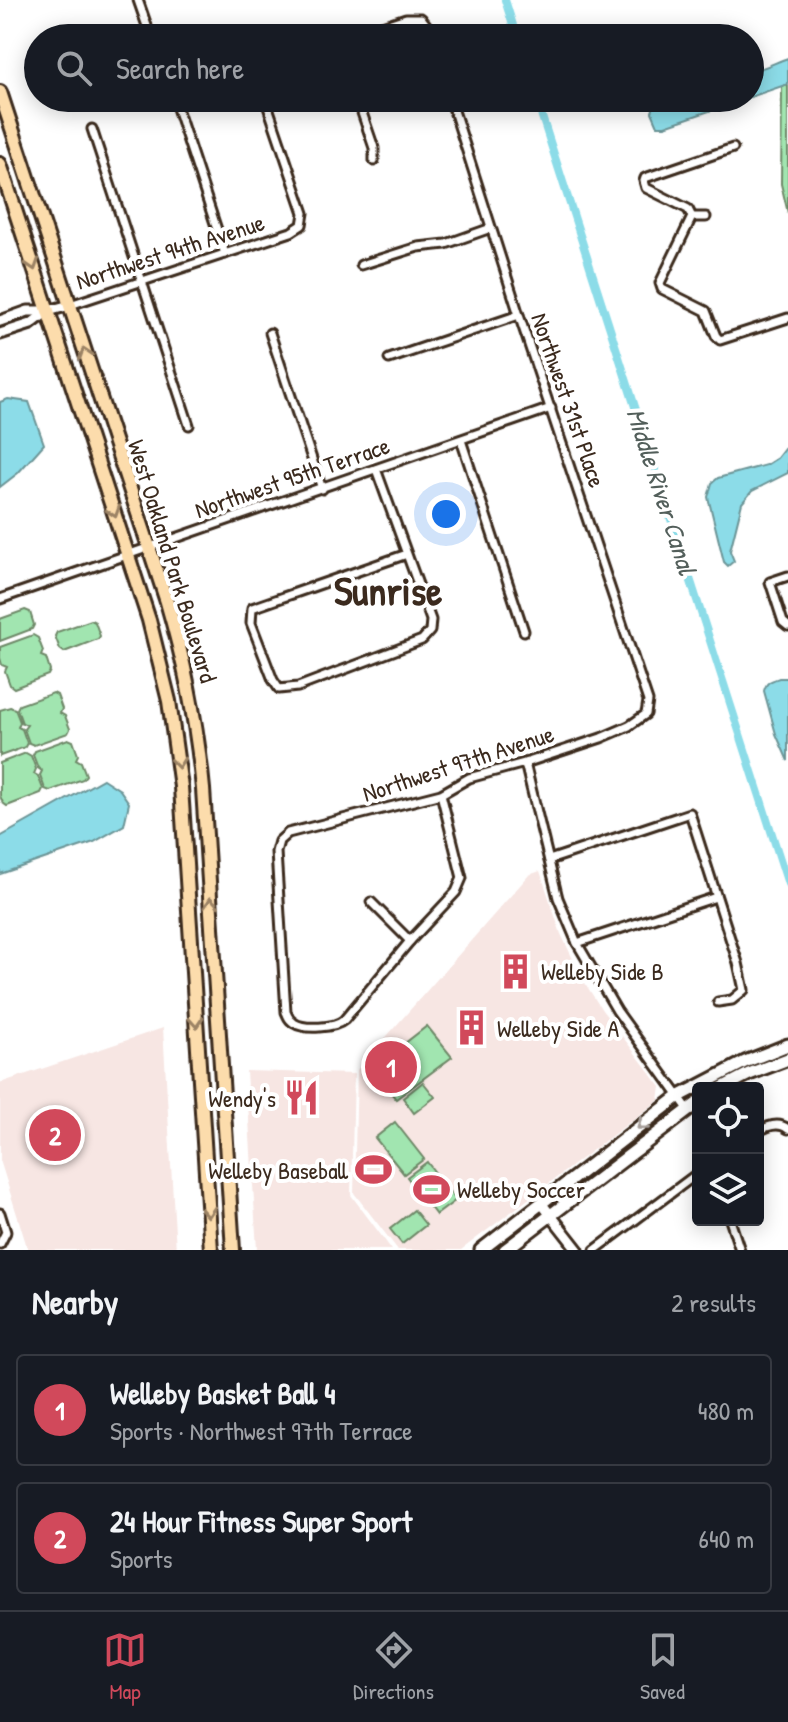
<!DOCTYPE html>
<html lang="en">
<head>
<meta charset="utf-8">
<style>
  :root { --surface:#171b24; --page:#20242c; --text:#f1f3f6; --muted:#9ea1a6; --line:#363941; --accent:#d1495b }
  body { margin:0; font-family:"Patrick Hand",sans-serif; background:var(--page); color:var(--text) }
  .controls { position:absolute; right:24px; bottom:24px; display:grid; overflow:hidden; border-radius:8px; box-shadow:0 4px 20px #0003 }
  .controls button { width:72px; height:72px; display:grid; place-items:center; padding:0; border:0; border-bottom:2px solid var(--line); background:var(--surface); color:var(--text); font:40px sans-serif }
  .you { position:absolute; left:446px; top:514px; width:28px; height:28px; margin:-20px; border:6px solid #fff; border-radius:50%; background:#1a73e8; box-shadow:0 0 0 12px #1a73e833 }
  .badge { display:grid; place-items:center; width:52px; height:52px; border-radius:50%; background:var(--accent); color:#fff; font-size:26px; font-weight:700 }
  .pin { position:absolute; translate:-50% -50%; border:4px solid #fff; box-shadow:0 2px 8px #0006 }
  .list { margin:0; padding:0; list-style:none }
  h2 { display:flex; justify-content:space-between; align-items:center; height:104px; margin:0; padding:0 32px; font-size:34px }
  h2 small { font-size:26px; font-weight:400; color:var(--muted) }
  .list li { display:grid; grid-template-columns:52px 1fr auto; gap:24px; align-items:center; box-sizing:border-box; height:112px; margin:0 16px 16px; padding:0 16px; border:2px solid var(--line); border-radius:8px }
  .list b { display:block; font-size:30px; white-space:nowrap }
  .list p { margin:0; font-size:26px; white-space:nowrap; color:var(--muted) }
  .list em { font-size:26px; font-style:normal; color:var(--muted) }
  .icon { flex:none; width:44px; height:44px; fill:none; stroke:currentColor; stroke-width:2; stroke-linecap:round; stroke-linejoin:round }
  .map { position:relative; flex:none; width:788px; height:1250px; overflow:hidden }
  .search { position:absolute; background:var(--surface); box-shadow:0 4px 20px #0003; left:24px; right:24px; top:24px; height:88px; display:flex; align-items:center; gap:20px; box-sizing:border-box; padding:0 28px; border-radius:44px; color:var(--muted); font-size:30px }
  .sheet { height:360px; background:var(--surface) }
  nav { display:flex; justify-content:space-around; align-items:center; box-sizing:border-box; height:112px; border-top:2px solid var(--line); background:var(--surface); font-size:22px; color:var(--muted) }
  nav a { display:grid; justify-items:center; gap:4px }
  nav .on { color:var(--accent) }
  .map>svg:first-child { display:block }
</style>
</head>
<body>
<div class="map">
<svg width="788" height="1250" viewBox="0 0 788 1250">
  <rect width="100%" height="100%" fill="#fff"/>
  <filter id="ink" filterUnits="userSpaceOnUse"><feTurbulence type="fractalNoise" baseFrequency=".0125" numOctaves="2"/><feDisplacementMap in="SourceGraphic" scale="16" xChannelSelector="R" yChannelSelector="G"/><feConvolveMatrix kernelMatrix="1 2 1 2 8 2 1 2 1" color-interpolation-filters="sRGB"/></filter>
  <g filter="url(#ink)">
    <!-- built -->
    <g fill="#f7e6e3">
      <polygon points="540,871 561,934 583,980 602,1010 661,1087 659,1100 461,1250 398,1250 354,1193 357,1070 529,875"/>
      <polygon points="163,1028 176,1250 28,1250 0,1160 0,1083"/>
      <polygon points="246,1071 354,1074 351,1195 392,1250 257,1250"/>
    </g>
    <!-- green -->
    <g fill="#a1e5b0" stroke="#6e8867" stroke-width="2">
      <polygon points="788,84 788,213 781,184 782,86"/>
      <polygon points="25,610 30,612 34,625 32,629 0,641 0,619"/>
      <polygon points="91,620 95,622 100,636 98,639 64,652 60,649 55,636 57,632"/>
      <polygon points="33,635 38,638 43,651 41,656 46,658 50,671 48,675 14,688 10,685 5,671 7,667 2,665 0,658 0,647"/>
      <polygon points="53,693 57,695 62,709 60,713 65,716 70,729 68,733 34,745 29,743 24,729 27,725 22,723 17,709 19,705"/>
      <polygon points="10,707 15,709 20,722 18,727 22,729 27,743 25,747 0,756 0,710"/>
      <polygon points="68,739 73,741 78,755 76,759 81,762 86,775 83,779 50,791 45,789 40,775 42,771 38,768 33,755 35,751"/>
      <polygon points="26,753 31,756 36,769 34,774 38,776 43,789 41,793 7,806 3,803 0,796 0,763"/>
      <polygon points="427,1026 452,1057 396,1099 372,1069"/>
      <polygon points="423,1082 435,1097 414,1113 403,1098"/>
      <polygon points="395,1122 424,1159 404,1174 375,1138"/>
      <polygon points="427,1162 456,1200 436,1215 407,1177"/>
      <polygon points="414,1210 426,1225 402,1244 390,1229"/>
    </g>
    <!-- water -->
    <g fill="#8cdce8" stroke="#6c9597" stroke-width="2">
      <path d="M 788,58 L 788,84 L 750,97 L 750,71 C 759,71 778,61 788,58 Z"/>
      <polygon points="670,98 748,98 665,126 658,126 652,112 655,103"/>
      <polygon points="8,399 29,402 44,444 18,473 0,487 0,402"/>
      <polygon points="788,444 788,473 752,491 742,503 730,551 734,561 728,566 724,562 708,497 712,483 718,478 766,465 777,458"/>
      <path d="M 779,678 L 788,678 L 788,761 L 776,734 L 764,691 C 766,682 770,681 779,678 Z"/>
      <polygon points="103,779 120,790 129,803 124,825 94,842 0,874 0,837"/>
    </g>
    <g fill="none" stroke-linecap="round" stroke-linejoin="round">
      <!-- canal -->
      <g stroke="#8cdce8" stroke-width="8">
        <polyline points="505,0 517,38"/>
        <polyline points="536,98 788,884"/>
      </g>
      <defs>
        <g id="minor">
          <polyline points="138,0 147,26"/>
          <polyline points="346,38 406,18 421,18 428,27 432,38"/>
          <polyline points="357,98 374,148 374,161"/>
          <polyline points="176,105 225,254"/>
          <polyline points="92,129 189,425"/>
          <polyline points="733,148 645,178 644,181 646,188 688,209 692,217 660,283 662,289 706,311 716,336 720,340 788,318"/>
          <polyline points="692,217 706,217"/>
          <polyline points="361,265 418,247 446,244 491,228"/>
          <polyline points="70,305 291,232 302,225 304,213 265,98"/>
          <polyline points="270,333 322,489"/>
          <polyline points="389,359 519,315"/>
          <polyline points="461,440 524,631"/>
          <polyline points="376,469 431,620 430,631 422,640 298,687 279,689 273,680 251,623 252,608 407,554"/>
          <polyline points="788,576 770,582 783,622 788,626"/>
          <polyline points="0,599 551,408"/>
          <polyline points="525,763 558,898 577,943 617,1011 688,1109"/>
          <path d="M 441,794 L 462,878 L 456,892 L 410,941 L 344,1020 C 335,1028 304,1030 294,1023 C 288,1019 289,1018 286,1012 L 276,852 L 279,841 L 288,833 L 441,794 L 469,778 L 525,763 L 601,738 L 629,726 L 646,714 L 648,701 L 519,315 L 450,98"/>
          <polyline points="549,860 690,813 738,963 744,990 732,1000 718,1002"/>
          <polyline points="371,902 410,941"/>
          <polyline points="577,943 716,897"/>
          <path d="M 758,1132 C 767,1126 778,1121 788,1129"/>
          <polyline points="0,1213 6,1232 0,1244"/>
          <polyline points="730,1220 740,1250"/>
          <polyline points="595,1250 698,1173"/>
        </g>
        <g id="tertiary">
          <polyline points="0,321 28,311 48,311 70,305"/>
          <polyline points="0,334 31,324 48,311"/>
          <polyline points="542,1204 578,1250"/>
        </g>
        <g id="secondary">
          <polyline points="722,1088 749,1074 788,1059"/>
          <polyline points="481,1250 678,1097 745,1062 788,1045"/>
          <polyline points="505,1250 698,1103"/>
        </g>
        <g id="primary">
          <path d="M 0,92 L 167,602 C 185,663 197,725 203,789 L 233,1250"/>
          <polyline points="0,164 149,620 169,701 181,787 211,1250"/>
        </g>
      </defs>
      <!-- minor casing -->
      <use href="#minor" stroke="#3b2a1e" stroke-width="13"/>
      <!-- tertiary casing -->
      <use href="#tertiary" stroke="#3b2a1e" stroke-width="15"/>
      <!-- secondary casing -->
      <use href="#secondary" stroke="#3b2a1e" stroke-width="17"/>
      <!-- primary casing -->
      <use href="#primary" stroke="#3b2a1e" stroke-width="18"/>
      <!-- minor -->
      <use href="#minor" stroke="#fff" stroke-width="7"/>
      <!-- tertiary -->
      <use href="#tertiary" stroke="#fff" stroke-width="9"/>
      <!-- secondary -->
      <use href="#secondary" stroke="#fff" stroke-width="11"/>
      <!-- primary -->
      <use href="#primary" stroke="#fcdcac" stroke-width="12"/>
    </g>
    <!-- one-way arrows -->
    <defs><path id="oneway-chevron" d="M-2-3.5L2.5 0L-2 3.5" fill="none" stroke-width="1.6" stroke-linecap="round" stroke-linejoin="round" transform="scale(2)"/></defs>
    <g stroke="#9c8365">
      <use href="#oneway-chevron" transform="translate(33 265) rotate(72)"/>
      <use href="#oneway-chevron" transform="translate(85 353) rotate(-108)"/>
      <use href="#oneway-chevron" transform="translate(114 512) rotate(72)"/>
      <use href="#oneway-chevron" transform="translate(178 763) rotate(84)"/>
      <use href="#oneway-chevron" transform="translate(211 903) rotate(-94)"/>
      <use href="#oneway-chevron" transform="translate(196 1022) rotate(86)"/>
      <use href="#oneway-chevron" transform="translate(208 1212) rotate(86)"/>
    </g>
    <use stroke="#a79f9a" href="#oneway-chevron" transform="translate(642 1125) rotate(142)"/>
  </g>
  <!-- icons -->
  <defs>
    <symbol id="building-bare" viewBox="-9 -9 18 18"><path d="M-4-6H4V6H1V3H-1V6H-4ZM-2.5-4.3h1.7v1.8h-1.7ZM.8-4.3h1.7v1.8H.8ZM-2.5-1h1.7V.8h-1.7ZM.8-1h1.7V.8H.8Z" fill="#d1495b" stroke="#fff" stroke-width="2.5" paint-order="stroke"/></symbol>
    <symbol id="restaurant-bare" viewBox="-9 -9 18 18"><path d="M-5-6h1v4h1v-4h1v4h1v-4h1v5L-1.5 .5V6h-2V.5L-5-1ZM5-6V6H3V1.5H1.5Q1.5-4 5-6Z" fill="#d1495b" stroke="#fff" stroke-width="2.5" paint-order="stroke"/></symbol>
    <symbol id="stadium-bare" viewBox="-9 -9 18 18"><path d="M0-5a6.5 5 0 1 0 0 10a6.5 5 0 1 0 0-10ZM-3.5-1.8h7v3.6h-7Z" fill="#d1495b" stroke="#fff" stroke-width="2.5" paint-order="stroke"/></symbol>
  </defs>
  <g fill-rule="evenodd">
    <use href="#building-bare" x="490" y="946" width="51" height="51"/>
    <use href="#building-bare" x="446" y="1002" width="51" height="51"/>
    <use href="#restaurant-bare" x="276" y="1072" width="51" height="51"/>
    <use href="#stadium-bare" x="348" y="1144" width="51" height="51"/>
    <use href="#stadium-bare" x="406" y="1164" width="51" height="51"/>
  </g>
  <g text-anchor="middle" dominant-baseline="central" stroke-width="8" stroke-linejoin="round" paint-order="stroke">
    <!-- street labels -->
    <g font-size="24" fill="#3b2a1e" stroke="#fff">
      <text transform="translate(170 251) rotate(-18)">Northwest 94th Avenue</text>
      <text transform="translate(569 400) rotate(71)">Northwest 31st Place</text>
      <text transform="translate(292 477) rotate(-19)">Northwest 95th Terrace</text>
      <text transform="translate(173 561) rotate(73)">West Oakland Park Boulevard</text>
      <text transform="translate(458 763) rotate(-18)">Northwest 97th Avenue</text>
    </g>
    <!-- poi labels -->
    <g font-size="24" fill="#3b2a1e" stroke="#fff" text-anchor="start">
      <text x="541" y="971">Welleby Side B</text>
      <text x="497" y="1028">Welleby Side A</text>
      <text x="276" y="1098" text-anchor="end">Wendy's</text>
      <text x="348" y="1170" text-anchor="end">Welleby Baseball</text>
      <text x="457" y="1189">Welleby Soccer</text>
    </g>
    <!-- water labels -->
    <g font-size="26" font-style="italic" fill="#535f5b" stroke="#fff">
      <text transform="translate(662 491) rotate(72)">Middle River Canal</text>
    </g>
    <!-- town labels -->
    <g font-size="40" font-weight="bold" fill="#3b2a1e" stroke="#fff">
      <text x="388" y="590">Sunrise</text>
    </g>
  </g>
</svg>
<div class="controls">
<button><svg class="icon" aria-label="locate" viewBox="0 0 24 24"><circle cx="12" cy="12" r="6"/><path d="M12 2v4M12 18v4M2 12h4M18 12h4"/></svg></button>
<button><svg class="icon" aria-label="layers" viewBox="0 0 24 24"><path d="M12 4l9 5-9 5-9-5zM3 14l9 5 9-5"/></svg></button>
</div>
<div class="you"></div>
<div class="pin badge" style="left:391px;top:1067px">1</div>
<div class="pin badge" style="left:55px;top:1135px">2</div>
<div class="search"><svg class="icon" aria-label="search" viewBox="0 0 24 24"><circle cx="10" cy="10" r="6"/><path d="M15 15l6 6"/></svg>Search here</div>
</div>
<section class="sheet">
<h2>Nearby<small>2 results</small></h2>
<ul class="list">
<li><span class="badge">1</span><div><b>Welleby Basket Ball 4</b><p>Sports · Northwest 97th Terrace</p></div><em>480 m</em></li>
<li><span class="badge">2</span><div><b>24 Hour Fitness Super Sport</b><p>Sports</p></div><em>640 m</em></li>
</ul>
</section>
<nav>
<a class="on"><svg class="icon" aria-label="map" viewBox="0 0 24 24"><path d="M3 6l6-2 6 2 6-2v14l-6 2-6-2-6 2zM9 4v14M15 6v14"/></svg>Map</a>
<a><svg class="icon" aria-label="directions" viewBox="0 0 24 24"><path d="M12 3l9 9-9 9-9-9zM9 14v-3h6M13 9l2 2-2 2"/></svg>Directions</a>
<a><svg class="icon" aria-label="saved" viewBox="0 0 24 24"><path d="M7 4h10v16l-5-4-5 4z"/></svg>Saved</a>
</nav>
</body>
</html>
